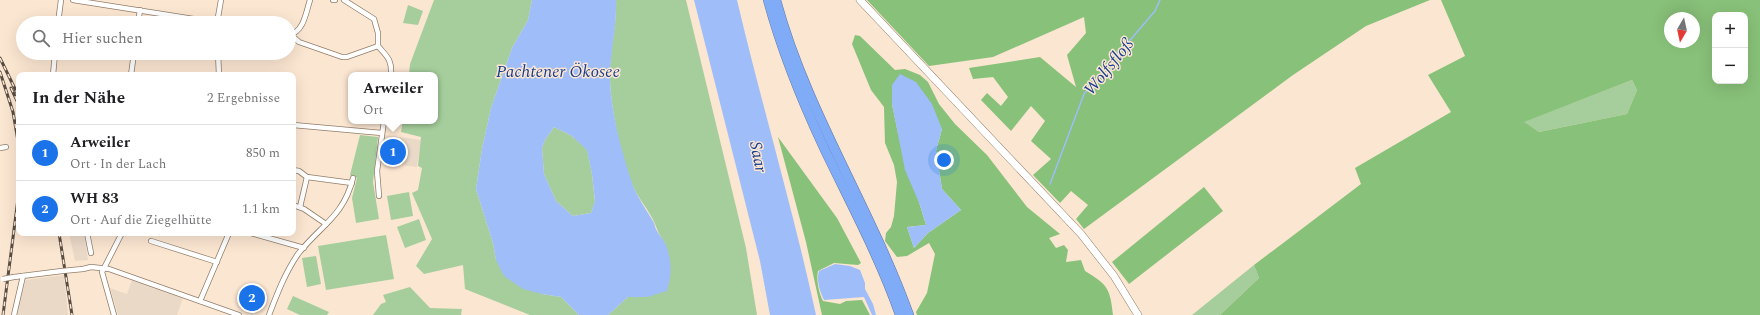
<!DOCTYPE html>
<html lang="de">
<head>
<meta charset="utf-8">
<style>
  :root { --surface:#fff; --page:#f2f2f2; --text:#202124; --muted:#757577; --line:#e0e0e0; --accent:#1a73e8 }
  body { margin:0; font-family:Spectral,serif; background:var(--page); color:var(--text) }
  .controls { position:absolute; right:12px; top:12px; display:grid; overflow:hidden; border-radius:8px; box-shadow:0 4px 16px #0002 }
  .controls button { width:36px; height:36px; display:grid; place-items:center; padding:0; border:0; border-bottom:1px solid var(--line); background:var(--surface); color:var(--text); font:20px sans-serif }
  .compass { position:absolute; left:1664px; top:12px; width:36px; height:36px; border-radius:50%; background:var(--surface); box-shadow:0 4px 16px #0002; rotate:189deg }
  .you { position:absolute; left:944px; top:160px; width:14px; height:14px; margin:-10px; border:3px solid #fff; border-radius:50%; background:#1a73e8; box-shadow:0 0 0 6px #1a73e833 }
  .badge { display:grid; place-items:center; width:26px; height:26px; border-radius:50%; background:var(--accent); color:#fff; font-size:13px; font-weight:700 }
  .pin { position:absolute; translate:-50% -50%; border:2px solid #fff; box-shadow:0 1px 4px #0006 }
  .popup { position:absolute; left:348px; top:72px; width:90px; height:52px; box-sizing:border-box; display:grid; place-content:center; border-radius:8px; background:var(--surface); filter:drop-shadow(0 1px 3px #0005); font-size:13px; white-space:nowrap; color:var(--muted) }
  .popup b { font-size:15px; color:var(--text) }
  .popup::after { content:''; position:absolute; left:50%; top:100%; margin-left:-8px; border:8px solid transparent; border-top-color:var(--surface) }
  .list { margin:0; padding:0; list-style:none }
  h2 { display:flex; justify-content:space-between; align-items:center; height:52px; margin:0; padding:0 16px; font-size:17px }
  h2 small { font-size:13px; font-weight:400; color:var(--muted) }
  .list li { display:grid; grid-template-columns:26px 1fr auto; gap:12px; align-items:center; box-sizing:border-box; height:56px; padding:0 16px; border-top:1px solid var(--line) }
  .list b { display:block; font-size:15px; white-space:nowrap }
  .list p { margin:0; font-size:13px; white-space:nowrap; color:var(--muted) }
  .list em { font-size:13px; font-style:normal; color:var(--muted) }
  .icon { flex:none; width:22px; height:22px; fill:none; stroke:currentColor; stroke-width:2; stroke-linecap:round; stroke-linejoin:round }
  .map { position:relative; flex:none; width:1760px; height:315px; overflow:hidden }
  .search { position:absolute; background:var(--surface); box-shadow:0 4px 16px #0002; left:16px; top:16px; width:280px; height:44px; display:flex; align-items:center; gap:10px; box-sizing:border-box; padding:0 14px; border-radius:22px; color:var(--muted); font-size:15px }
  .panel { position:absolute; background:var(--surface); box-shadow:0 4px 16px #0002; left:16px; top:72px; width:280px; height:164px; border-radius:8px }
  .map>svg:first-child { display:block }
</style>
</head>
<body>
<div class="map">
<svg width="1760" height="315" viewBox="0 0 1760 315">
  <rect width="100%" height="100%" fill="#fbe6d1"/>
  <!-- commercial -->
  <g fill="#ebd9c8">
    <polygon points="384,135 421,140 417,167 381,162"/>
    <polygon points="69,233 84,233 88,260 75,261"/>
    <polygon points="64,275 68,315 16,315 26,280"/>
    <polygon points="132,280 183,298 177,315 118,315 110,288 127,294"/>
  </g>
  <!-- green -->
  <g fill="#a6ce9c">
    <polygon points="434,0 532,0 528,20 512,48 491,108 482,149 476,189 493,243 496,260 542,294 561,297 579,315 530,315 465,289 463,265 424,274 416,266 432,239 412,193 418,190 422,168 418,166 421,137 401,132 403,121 435,121 435,75 409,75 410,64"/>
    <path d="M 616,0 L 686,0 L 746,248 L 757,315 L 608,315 L 628,297 L 647,297 L 665,243 C 660,236 658,232 655,224 C 650,211 638,199 632,184 C 621,155 611,111 610,79 C 609,53 617,26 616,0 Z"/>
    <polygon points="408,5 423,11 418,25 403,23"/>
    <polygon points="1632,80 1637,90 1627,114 1539,132 1523,122"/>
    <polygon points="554,127 572,136 587,149 592,174 595,202 591,213 573,216 556,201 544,174 542,148 545,140"/>
    <polygon points="360,135 378,137 373,182 379,219 356,223 352,198 357,178 350,175"/>
    <polygon points="409,192 413,216 391,220 387,196"/>
    <polygon points="419,219 426,240 405,248 397,227"/>
    <polygon points="386,235 394,279 326,290 318,246"/>
    <polygon points="316,256 321,284 307,287 302,258"/>
    <polygon points="1254,265 1259,278 1220,315 1192,315"/>
    <polygon points="410,287 430,308 462,309 461,315 373,315 381,304 386,302 383,295"/>
    <polygon points="293,296 329,312 327,315 300,315 287,309"/>
  </g>
  <!-- forest -->
  <g fill="#88c179" fill-rule="evenodd">
    <polygon points="867,0 1430,0 1366,26 1293,75 1084,229 1076,219 1088,205 1071,191 1060,203 1033,175 1051,159 1031,141 1045,121 1031,106 1011,131 981,100 987,93 1001,106 1008,97 993,77 973,79 969,68 1040,57 1076,87 1067,55 1086,33 1084,17 993,57 929,66"/>
    <path d="M 1441,0 L 1760,0 L 1760,315 L 1220,315 L 1259,278 L 1254,265 L 1361,184 L 1355,168 L 1451,112 L 1428,75 L 1465,56 ZM 1715,15 L 1745,15 L 1745,81 L 1715,81 ZM 1670,18 L 1694,18 L 1694,42 L 1670,42 ZM 1632,80 L 1637,90 L 1627,114 L 1539,132 L 1524,122 Z"/>
    <path d="M 855,35 L 860,36 L 895,70 L 905,69 L 920,75 L 928,82 L 939,104 L 955,124 L 987,155 L 1027,207 L 1060,234 L 1049,238 L 1056,248 L 1064,245 L 1068,250 L 1066,262 L 1081,260 L 1085,271 C 1108,285 1110,288 1113,315 L 917,315 L 916,312 L 927,293 L 935,254 L 929,243 L 907,256 L 897,257 L 885,241 L 886,233 L 891,227 L 894,216 L 897,182 L 894,165 L 885,143 L 884,107 L 871,90 L 852,44 ZM 892,104 L 942,129 L 936,151 L 942,189 L 961,210 L 928,233 L 914,248 L 907,227 L 926,225 L 898,133 Z"/>
    <path d="M 778,137 L 837,218 L 861,263 L 858,265 L 834,263 L 818,271 C 816,280 819,293 823,301 L 840,304 L 846,301 L 862,300 L 870,315 L 822,315 L 806,242 Z"/>
    <polygon points="1204,187 1223,211 1129,284 1112,262"/>
  </g>
  <!-- water -->
  <g fill="#9ebdf9" fill-rule="evenodd">
    <path d="M 532,0 L 616,0 C 617,26 610,52 610,79 C 611,113 621,150 632,183 C 637,197 646,209 654,223 C 655,225 655,228 657,231 C 659,235 663,239 665,243 C 672,259 672,274 667,291 L 647,297 L 628,297 L 608,315 L 579,315 L 561,297 L 542,294 L 523,289 L 504,276 L 496,260 L 493,243 L 476,189 L 482,149 L 491,108 L 512,48 L 528,20 ZM 554,127 L 572,136 L 587,150 L 592,174 L 595,201 L 591,213 L 573,216 L 556,201 L 544,174 L 542,148 L 545,140 Z"/>
    <path d="M 694,0 L 737,0 C 762,106 793,209 816,315 L 770,315 L 760,261 Z"/>
    <polygon points="900,74 916,82 932,104 942,129 936,151 942,189 961,210 928,233 914,248 907,227 926,225 920,205 905,170 892,104 892,85"/>
    <path d="M 835,264 L 850,266 L 860,270 L 865,283 L 865,289 L 873,304 L 876,315 L 872,315 L 864,297 L 824,300 C 820,292 816,280 819,271 Z"/>
  </g>
  <g fill="none" stroke-linecap="round" stroke-linejoin="round">
    <!-- stream -->
    <polyline stroke="#9ebdf9" stroke-width="1.5" points="1050,184 1084,94 1155,11 1160,0"/>
    <defs>
      <g id="street">
        <polyline points="73,0 219,23"/>
        <polyline points="333,0 335,0"/>
        <path d="M 344,0 L 374,19 L 378,33 L 378,46 C 387,57 392,59 391,75"/>
        <polyline points="58,23 61,0"/>
        <polyline points="138,23 140,10"/>
        <polyline points="217,23 221,0"/>
        <path d="M 289,35 C 304,32 306,12 310,0"/>
        <polyline points="291,35 299,42 342,57 347,57 378,46"/>
        <polyline points="218,53 219,75"/>
        <polyline points="53,75 55,53"/>
        <polyline points="131,75 134,53"/>
        <polyline points="293,125 382,133"/>
        <polyline points="0,148 6,147"/>
        <polyline points="293,170 299,171 307,177 352,183"/>
        <polyline points="379,196 377,171 384,121"/>
        <polyline points="293,205 304,209 326,224"/>
        <polyline points="300,207 307,177"/>
        <polyline points="87,233 91,253"/>
        <polyline points="251,233 304,248"/>
        <polyline points="151,241 217,262"/>
        <polyline points="83,269 91,267 109,269 239,315"/>
        <polyline points="14,277 62,271"/>
        <polyline points="200,301 229,233"/>
        <polyline points="14,315 23,276"/>
        <polyline points="114,315 102,272 122,233"/>
        <path d="M 269,315 C 277,294 285,273 298,254 C 320,226 344,216 353,178"/>
      </g>
      <polyline id="secondary" points="860,0 1081,234 1114,276 1138,315"/>
      <g id="highway">
        <path d="M 768,0 C 782,52 802,101 825,150 C 851,204 880,258 900,315"/>
        <path d="M 776,0 C 806,111 870,207 909,315"/>
      </g>
    </defs>
    <!-- street casing -->
    <use href="#street" stroke="#907e6a" stroke-width="6"/>
    <!-- secondary casing -->
    <use href="#secondary" stroke="#907e6a" stroke-width="8"/>
    <!-- highway casing -->
    <use href="#highway" stroke="#5e78a6" stroke-width="10"/>
    <!-- street -->
    <use href="#street" stroke="#fff" stroke-width="4.5"/>
    <!-- secondary -->
    <use href="#secondary" stroke="#fff" stroke-width="7"/>
    <!-- highway -->
    <use href="#highway" stroke="#80abf6" stroke-width="9"/>
    <defs>
      <g id="rail">
        <polyline points="0,58 17,93"/>
        <polyline points="0,72 13,112 19,147"/>
        <polyline points="11,88 19,105"/>
        <polyline points="59,233 72,315"/>
        <polyline points="3,315 19,191"/>
      </g>
    </defs>
    <!-- rail casing -->
    <use href="#rail" stroke="#584d43" stroke-width="3"/>
    <!-- rail -->
    <use href="#rail" stroke="#fbe6d1" stroke-width="1.5" stroke-dasharray="4.5" stroke-linecap="butt"/>
    <defs>
      <g id="street-bridge">
        <polyline points="62,271 83,269"/>
        <polyline points="3,279 14,277"/>
      </g>
    </defs>
    <!-- street-bridge casing -->
    <use href="#street-bridge" stroke="#907e6a" stroke-width="6" stroke-linecap="butt"/>
    <!-- street-bridge -->
    <use href="#street-bridge" stroke="#fff" stroke-width="4.5"/>
  </g>
  <g text-anchor="middle" dominant-baseline="central" stroke-width="3" stroke-linejoin="round" paint-order="stroke">
    <!-- water labels -->
    <g font-size="17" font-style="italic" fill="#183e92" stroke="#fbe6d1">
      <text transform="translate(1109 67) rotate(-51)">Wolfsfloß</text>
      <text x="558" y="72">Pachtener Ökosee</text>
      <text transform="translate(758 157) rotate(78)">Saar</text>
    </g>
  </g>
</svg>
<div class="controls">
<button>+</button>
<button>−</button>
</div>
<svg class="compass" viewBox="-18 -18 36 36"><path d="M0-13l5 13h-10z" fill="#e53935"/><path d="M0 13l5-13h-10z" fill="#757577"/></svg>
<div class="you"></div>
<div class="pin badge" style="left:393px;top:152px">1</div>
<div class="popup"><b>Arweiler</b>Ort</div>
<div class="pin badge" style="left:252px;top:298px">2</div>
<div class="search"><svg class="icon" aria-label="search" viewBox="0 0 24 24"><circle cx="10" cy="10" r="6"/><path d="M15 15l6 6"/></svg>Hier suchen</div>
<section class="panel">
<h2>In der Nähe<small>2 Ergebnisse</small></h2>
<ul class="list">
<li><span class="badge">1</span><div><b>Arweiler</b><p>Ort · In der Lach</p></div><em>850 m</em></li>
<li><span class="badge">2</span><div><b>WH 83</b><p>Ort · Auf die Ziegelhütte</p></div><em>1.1 km</em></li>
</ul>
</section>
</div>
</body>
</html>
